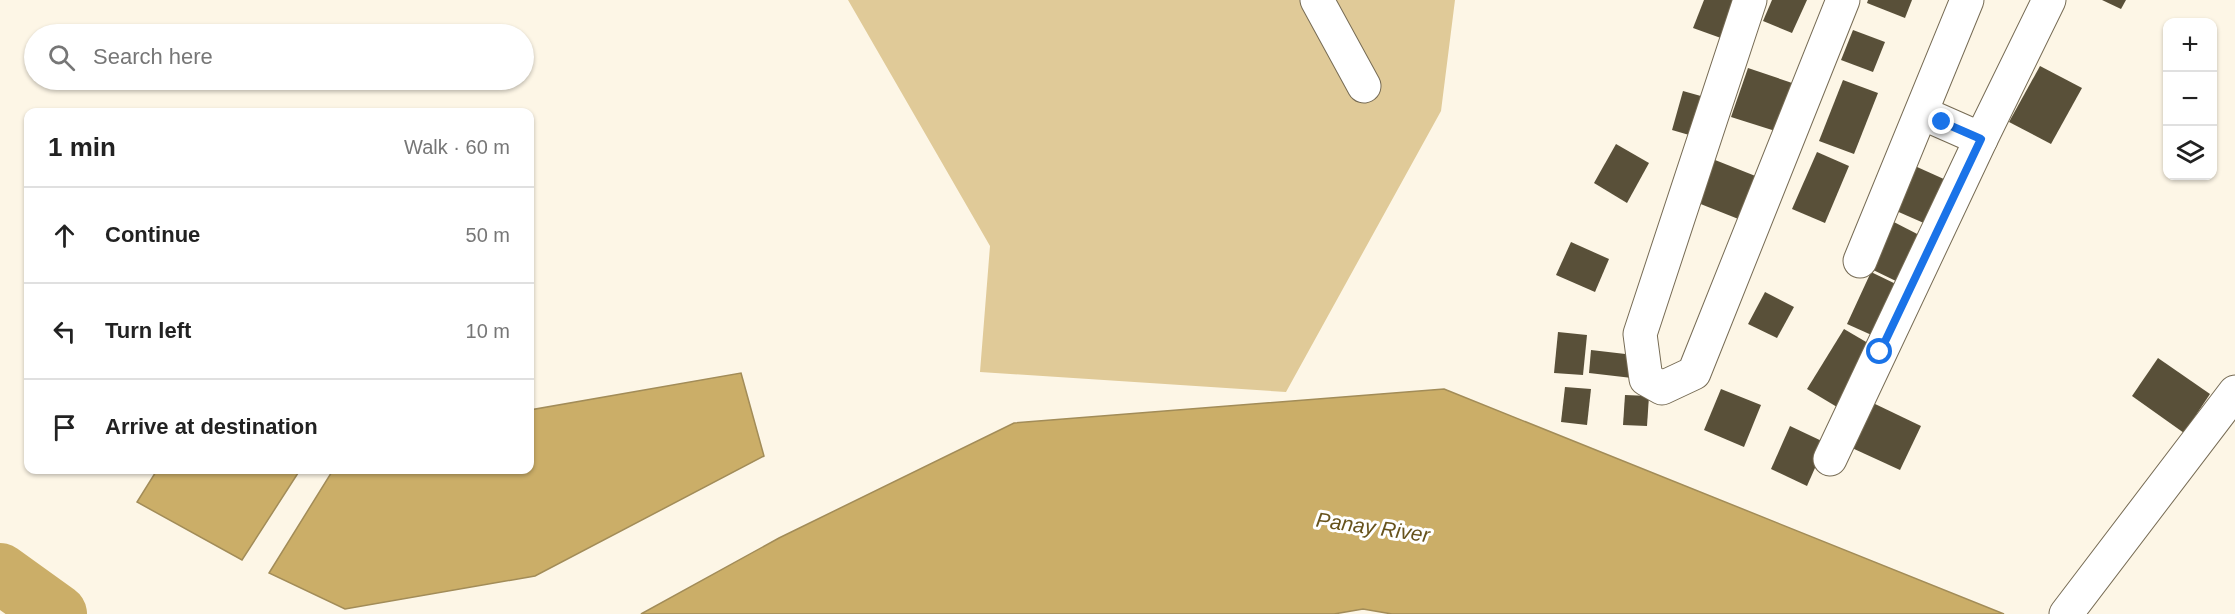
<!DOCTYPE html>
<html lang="en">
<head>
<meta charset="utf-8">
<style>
  :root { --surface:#fff; --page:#f6f6f6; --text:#222; --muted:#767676; --line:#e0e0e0 }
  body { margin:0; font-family:Arial,sans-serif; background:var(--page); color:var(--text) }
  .controls { position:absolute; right:18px; top:18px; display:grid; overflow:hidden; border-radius:12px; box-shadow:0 2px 4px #0004 }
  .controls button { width:54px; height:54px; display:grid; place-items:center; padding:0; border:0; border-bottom:2px solid var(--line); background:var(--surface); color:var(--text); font:30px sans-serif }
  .stop { position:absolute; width:18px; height:18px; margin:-14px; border:4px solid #1a73e8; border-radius:50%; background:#fff }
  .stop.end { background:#1a73e8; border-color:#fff; box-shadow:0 2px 6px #0008 }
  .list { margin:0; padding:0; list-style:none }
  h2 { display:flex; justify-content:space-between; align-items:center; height:78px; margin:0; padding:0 24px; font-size:26px }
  h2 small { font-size:20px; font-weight:400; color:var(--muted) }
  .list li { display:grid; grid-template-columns:39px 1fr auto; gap:18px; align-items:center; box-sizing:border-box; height:96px; padding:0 24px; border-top:2px solid var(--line) }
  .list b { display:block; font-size:22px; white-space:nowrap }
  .list em { font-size:20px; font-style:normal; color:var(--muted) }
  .icon { flex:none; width:33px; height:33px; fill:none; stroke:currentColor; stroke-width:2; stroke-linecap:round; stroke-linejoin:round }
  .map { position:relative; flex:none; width:2235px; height:614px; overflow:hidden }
  .search { position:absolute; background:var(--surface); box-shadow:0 2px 4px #0004; left:24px; top:24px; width:510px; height:66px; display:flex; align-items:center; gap:15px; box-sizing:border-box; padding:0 21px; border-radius:33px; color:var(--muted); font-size:22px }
  .panel { position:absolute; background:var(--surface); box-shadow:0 2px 4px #0004; left:24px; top:108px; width:510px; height:366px; border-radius:12px }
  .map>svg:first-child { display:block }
</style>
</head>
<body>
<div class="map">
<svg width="2235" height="614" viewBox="0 0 2235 614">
  <rect width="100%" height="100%" fill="#fdf6e6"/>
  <!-- green -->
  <polygon fill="#e0ca98" points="848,0 1455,0 1441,111 1286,392 980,372 990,246"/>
  <!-- water -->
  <g fill="#cbae68" stroke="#a28c58" stroke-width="1.5">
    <polygon points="741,373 764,456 535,576 345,609 269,573 333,470 530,470 530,410"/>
    <polygon points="1444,389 2004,614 1392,614 1363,609 1334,614 641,614 779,538 1014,423"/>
    <polygon points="157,470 300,470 242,560 137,502"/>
  </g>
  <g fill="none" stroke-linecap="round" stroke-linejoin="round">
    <!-- river -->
    <polyline stroke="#cbae68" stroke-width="60" points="0,573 57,614"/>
  </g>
  <!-- building -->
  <g fill="#595039">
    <polygon points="1704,0 1740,0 1732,42 1693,28"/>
    <polygon points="1772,0 1807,0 1792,33 1763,21"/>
    <polygon points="1868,0 1912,0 1905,18 1867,3"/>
    <polygon points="2102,0 2126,0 2121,9"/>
    <polygon points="1853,30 1885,42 1873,72 1841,60"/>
    <polygon points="2040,66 2082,88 2051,144 2009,122"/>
    <polygon points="1748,68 1801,86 1785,134 1731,117"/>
    <polygon points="1843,80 1878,93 1854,154 1819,141"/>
    <polygon points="1683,91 1715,100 1703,139 1672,130"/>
    <polygon points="1616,144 1649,163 1627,203 1594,183"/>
    <polygon points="1817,152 1849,166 1825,223 1792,209"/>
    <polygon points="1710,158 1763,179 1746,222 1693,201"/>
    <polygon points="1906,162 1946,180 1926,224 1885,206"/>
    <polygon points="1890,220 1923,237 1900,283 1867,267"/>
    <polygon points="1571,242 1609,259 1595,292 1556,275"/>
    <polygon points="1871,272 1900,286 1876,337 1847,324"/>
    <polygon points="1765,292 1794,307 1777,338 1748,324"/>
    <polygon points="1844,329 1873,346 1837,407 1807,389"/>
    <polygon points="1558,332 1587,335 1583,375 1554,373"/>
    <polygon points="1591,350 1634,355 1632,378 1589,373"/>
    <polygon points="2158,358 2210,394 2184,433 2132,396"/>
    <polygon points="1565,387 1591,389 1587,425 1561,422"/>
    <polygon points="1721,389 1761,405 1744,447 1704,430"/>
    <polygon points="1625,395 1649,396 1647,426 1623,425"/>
    <polygon points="1873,403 1921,426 1900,470 1852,448"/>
    <polygon points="1790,426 1826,443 1807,486 1771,469"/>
  </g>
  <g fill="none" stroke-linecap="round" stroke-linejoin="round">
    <defs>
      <g id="minor">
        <polyline points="1317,0 1364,86"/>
        <polyline points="1750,0 1640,334 1646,379 1662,388 1694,373 1843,0"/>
        <polyline points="1922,113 1981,139"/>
        <polyline points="1860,261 1967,0"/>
        <polyline points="1830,459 1981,139 2049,0"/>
        <polyline points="2066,614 2235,392"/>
      </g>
    </defs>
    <!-- minor casing -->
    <use href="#minor" stroke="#766b54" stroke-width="35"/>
    <!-- minor -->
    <use href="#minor" stroke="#fff" stroke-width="33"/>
  </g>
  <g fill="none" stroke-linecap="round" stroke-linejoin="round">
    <!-- route -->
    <polyline stroke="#1a73e8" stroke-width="8" points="1880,352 1981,139 1942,122"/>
  </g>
  <g text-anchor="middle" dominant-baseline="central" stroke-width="6" stroke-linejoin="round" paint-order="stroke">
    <!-- water labels -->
    <g font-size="21" font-style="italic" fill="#67531d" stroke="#fff">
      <text transform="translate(1373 527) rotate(8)">Panay River</text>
    </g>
  </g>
</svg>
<div class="controls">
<button>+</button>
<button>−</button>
<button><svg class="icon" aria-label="layers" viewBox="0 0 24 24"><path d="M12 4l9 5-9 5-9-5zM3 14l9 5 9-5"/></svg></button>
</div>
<div class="stop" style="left:1880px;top:352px"></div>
<div class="stop end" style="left:1942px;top:122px"></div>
<div class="search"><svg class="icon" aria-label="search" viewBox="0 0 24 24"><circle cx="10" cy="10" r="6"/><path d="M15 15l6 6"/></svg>Search here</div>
<section class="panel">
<h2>1 min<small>Walk · 60 m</small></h2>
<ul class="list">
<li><svg class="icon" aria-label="ahead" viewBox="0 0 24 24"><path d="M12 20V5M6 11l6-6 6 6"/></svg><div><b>Continue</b></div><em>50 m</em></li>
<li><svg class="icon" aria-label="left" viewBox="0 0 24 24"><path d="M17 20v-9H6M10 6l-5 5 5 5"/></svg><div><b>Turn left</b></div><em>10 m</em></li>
<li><svg class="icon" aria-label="arrive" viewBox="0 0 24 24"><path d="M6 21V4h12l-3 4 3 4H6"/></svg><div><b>Arrive at destination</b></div></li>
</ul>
</section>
</div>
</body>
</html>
